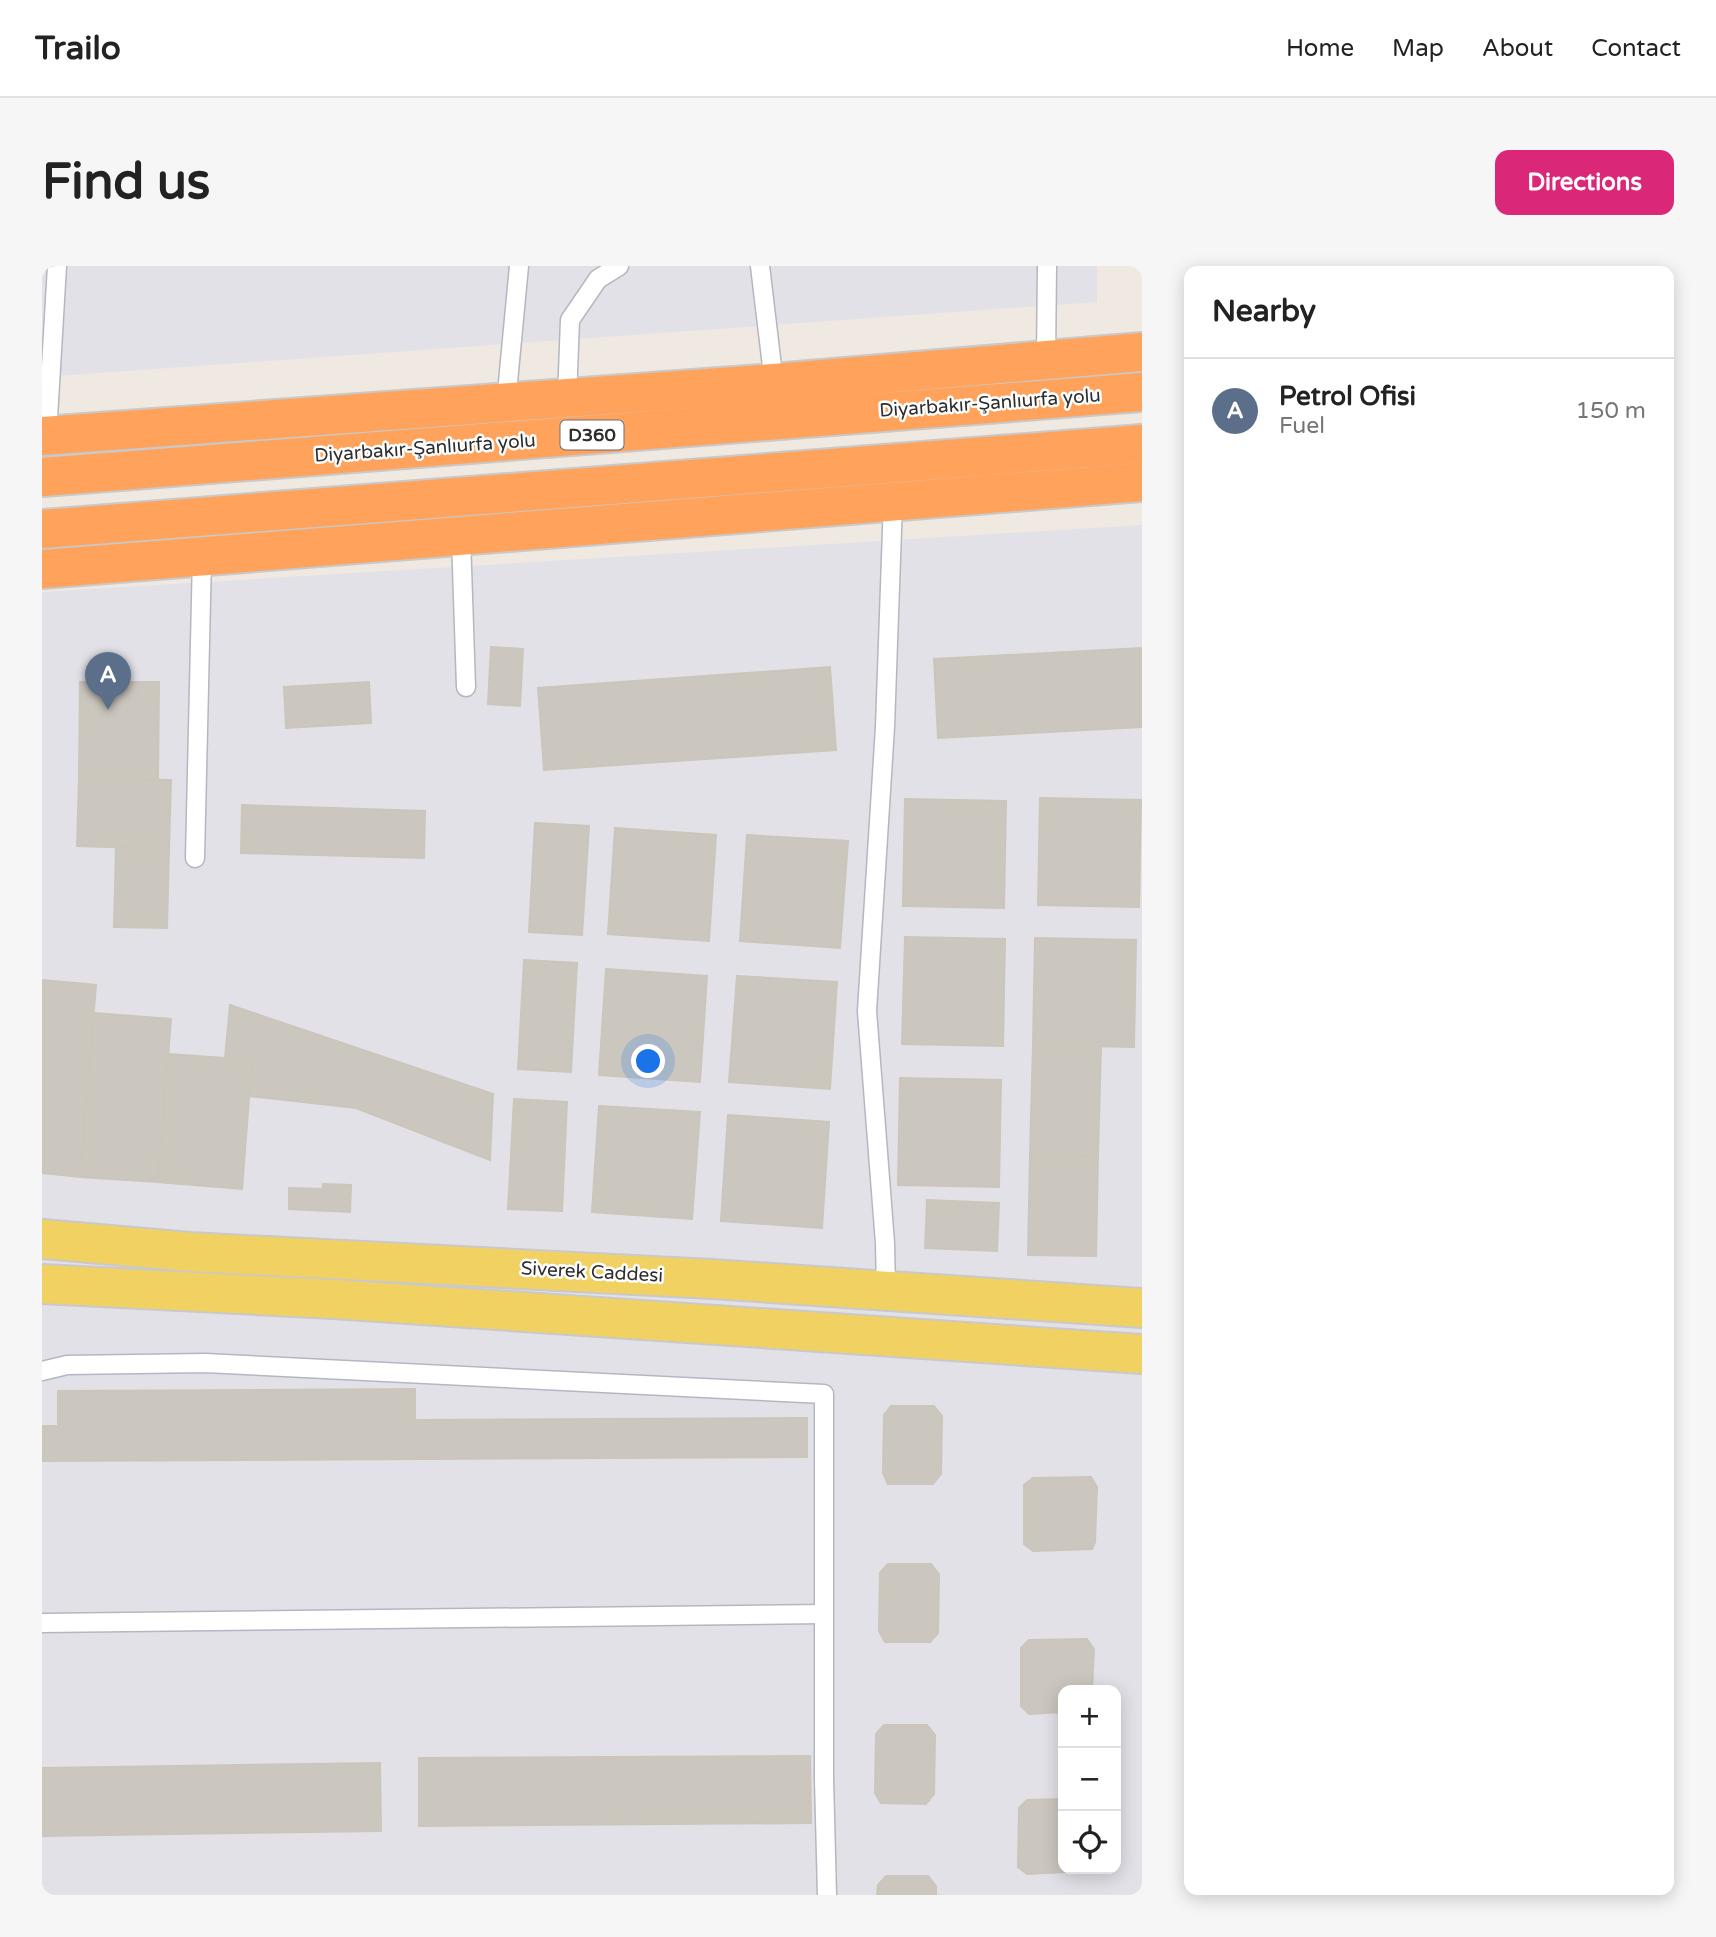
<!DOCTYPE html>
<html lang="en">
<head>
<meta charset="utf-8">
<style>
  :root { --surface:#fff; --page:#f6f6f6; --text:#222; --muted:#767676; --line:#e0e0e0; --accent:#db2777 }
  body { margin:0; font-family:"Varela Round",sans-serif; background:var(--page); color:var(--text) }
  .controls { position:absolute; right:21px; bottom:21px; display:grid; overflow:hidden; border-radius:14px; box-shadow:0 4px 18px #0003 }
  .controls button { width:63px; height:63px; display:grid; place-items:center; padding:0; border:0; border-bottom:2px solid var(--line); background:var(--surface); color:var(--text); font:35px sans-serif }
  .you { position:absolute; left:607px; top:796px; width:24px; height:24px; margin:-18px; border:5px solid #fff; border-radius:50%; background:#1a73e8; box-shadow:0 0 0 10px #1a73e833 }
  .badge { display:grid; place-items:center; width:46px; height:46px; border-radius:50%; background:var(--accent); color:#fff; font-size:23px; font-weight:700 }
  .pin { position:absolute; translate:-50% -58px; filter:drop-shadow(0 2px 4px #0008) }
  .pin::after { content:''; position:absolute; top:37px; width:24px; height:21px; background:inherit; clip-path:polygon(0 0,100% 0,50% 100%) }
  .list { margin:0; padding:0; list-style:none }
  h2 { display:flex; justify-content:space-between; align-items:center; height:91px; margin:0; padding:0 28px; font-size:30px }
  h2 small { font-size:23px; font-weight:400; color:var(--muted) }
  .list li { display:grid; grid-template-columns:46px 1fr auto; gap:21px; align-items:center; box-sizing:border-box; height:105px; padding:0 28px; border-top:2px solid var(--line) }
  .list b { display:block; font-size:26px; white-space:nowrap }
  .list p { margin:0; font-size:23px; white-space:nowrap; color:var(--muted) }
  .list em { font-size:23px; font-style:normal; color:var(--muted) }
  .icon { flex:none; width:38px; height:38px; fill:none; stroke:currentColor; stroke-width:2; stroke-linecap:round; stroke-linejoin:round }
  .map { position:relative; flex:none; width:1100px; height:1629px; overflow:hidden; border-radius:14px }
  header { display:flex; align-items:center; gap:42px; box-sizing:border-box; height:98px; padding:0 35px; background:var(--surface); border-bottom:2px solid var(--line) }
  header strong { font-size:33px }
  nav { display:flex; gap:38px; margin-inline-start:auto; font-size:24px }
  .intro { display:flex; align-items:center; justify-content:space-between; box-sizing:border-box; height:168px; padding:0 42px }
  h1 { margin:0; font-size:49px }
  .button { padding:18px 32px; border-radius:14px; background:var(--accent); color:#fff; font-size:24px; font-weight:700 }
  main { display:flex; gap:42px; padding:0 42px }
  aside { flex:1; background:var(--surface); border-radius:14px; box-shadow:0 4px 18px #0003 }
  .map>svg:first-child { display:block }
</style>
</head>
<body>
<header>
<strong>Trailo</strong>
<nav><a>Home</a><a>Map</a><a>About</a><a>Contact</a></nav>
</header>
<div class="intro"><h1>Find us</h1><a class="button">Directions</a></div>
<main>
<div class="map">
<svg width="1100" height="1629" viewBox="0 0 1100 1629">
  <rect width="100%" height="100%" fill="#efe9e1"/>
  <!-- industrial -->
  <g fill="#e3e1e8" fill-rule="evenodd">
    <polygon points="0,0 1055,0 1055,36 0,111"/>
    <path d="M 1100,259 L 1100,1629 L 0,1629 L 0,326 ZM 1021,1424 L 1074,1424 L 1074,1603 L 1021,1603 Z"/>
  </g>
  <!-- building -->
  <g fill="#cbc7bf" stroke="#cbc5ba" stroke-width="2">
    <polygon points="449,381 481,383 478,440 446,438"/>
    <polygon points="1100,382 1100,461 896,472 892,393"/>
    <polygon points="788,401 794,484 502,504 496,422"/>
    <polygon points="38,416 117,416 116,513 37,512"/>
    <polygon points="327,416 329,457 244,462 242,421"/>
    <polygon points="37,512 129,514 127,583 35,580"/>
    <polygon points="998,532 1099,534 1097,641 996,639"/>
    <polygon points="863,533 964,535 962,642 861,640"/>
    <polygon points="200,539 383,545 382,592 199,587"/>
    <polygon points="493,557 547,560 540,669 487,666"/>
    <polygon points="573,562 674,569 667,675 566,668"/>
    <polygon points="705,569 806,575 798,682 698,675"/>
    <polygon points="74,582 127,583 125,662 72,661"/>
    <polygon points="863,671 963,673 961,780 860,778"/>
    <polygon points="993,672 1094,674 1092,781 991,779"/>
    <polygon points="482,694 535,697 529,806 476,803"/>
    <polygon points="564,703 665,710 658,816 557,809"/>
    <polygon points="695,710 795,716 788,823 687,816"/>
    <polygon points="0,714 54,719 38,911 0,907"/>
    <polygon points="188,739 451,828 448,894 314,842 207,830 210,794 183,792"/>
    <polygon points="52,747 129,753 116,916 38,911"/>
    <polygon points="991,779 1059,780 1056,890 988,888"/>
    <polygon points="126,788 210,794 200,923 116,916"/>
    <polygon points="858,812 959,814 957,921 856,919"/>
    <polygon points="472,833 525,836 520,945 466,943"/>
    <polygon points="557,840 658,846 650,953 550,946"/>
    <polygon points="686,849 787,856 780,962 679,955"/>
    <polygon points="988,888 1056,890 1054,990 986,989"/>
    <polygon points="281,918 309,919 308,946 247,943 247,922 281,923"/>
    <polygon points="885,934 957,937 955,985 883,982"/>
    <polygon points="373,1123 373,1154 765,1152 765,1191 0,1195 0,1160 16,1160 16,1125"/>
    <polygon points="849,1140 892,1140 900,1150 899,1208 891,1218 846,1218 841,1207 842,1149"/>
    <polygon points="1049,1211 1055,1221 1053,1276 1050,1283 991,1285 982,1278 982,1219 991,1212"/>
    <polygon points="846,1298 889,1298 897,1308 896,1367 888,1376 843,1376 837,1365 838,1307"/>
    <polygon points="1045,1373 1052,1383 1050,1424 1021,1424 1021,1446 987,1448 979,1440 979,1382 987,1374"/>
    <polygon points="842,1459 885,1459 893,1469 892,1528 884,1538 839,1537 833,1527 834,1468"/>
    <polygon points="768,1490 769,1557 377,1560 377,1492"/>
    <polygon points="338,1497 339,1565 0,1570 0,1502"/>
    <polygon points="1021,1533 1021,1603 1045,1603 1044,1605 985,1608 976,1601 977,1542 985,1534"/>
    <polygon points="844,1610 886,1610 894,1620 894,1629 835,1629 836,1619"/>
  </g>
  <g fill="none" stroke-linecap="round" stroke-linejoin="round">
    <defs>
      <g id="lane">
        <polyline points="718,0 732,117"/>
        <polyline points="1004,94 1005,0"/>
        <polyline points="525,132 528,54 556,13 577,0"/>
        <polyline points="464,137 477,0"/>
        <polyline points="5,169 15,0"/>
        <polyline points="419,271 424,421"/>
        <polyline points="153,592 160,291"/>
        <polyline points="844,1024 843,977 825,745 843,461 851,236"/>
        <polyline points="0,1105 25,1099 163,1097 782,1128 782,1513 785,1629"/>
        <polyline points="0,1357 781,1348"/>
      </g>
      <g id="primary">
        <polyline points="0,973 148,986 670,1013 1100,1042"/>
        <polyline points="0,1018 291,1033 1100,1088"/>
      </g>
      <g id="highway">
        <polyline points="0,170 732,117 1100,86"/>
        <polyline points="0,211 1100,126"/>
        <polyline points="0,263 1100,178"/>
        <polyline points="0,303 1100,216"/>
      </g>
    </defs>
    <!-- lane casing -->
    <use href="#lane" stroke="#b4b7c1" stroke-width="21"/>
    <!-- primary casing -->
    <use href="#primary" stroke="#c9c9c9" stroke-width="42"/>
    <!-- highway casing -->
    <use href="#highway" stroke="#c9c9c9" stroke-width="42"/>
    <!-- lane -->
    <use href="#lane" stroke="#fff" stroke-width="18"/>
    <!-- primary -->
    <use href="#primary" stroke="#f2d163" stroke-width="38"/>
    <!-- highway -->
    <use href="#highway" stroke="#ffa35c" stroke-width="38"/>
  </g>
  <g text-anchor="middle" dominant-baseline="central" stroke-width="5" stroke-linejoin="round" paint-order="stroke">
    <!-- shield labels -->
    <rect fill="#fff" stroke="#6d6d6d" stroke-width="2" x="518.5" y="154.5" width="63" height="29" rx="5"/>
    <g font-size="18" font-weight="bold" fill="#2e2e2e">
      <text x="550" y="169">D360</text>
    </g>
    <!-- street labels -->
    <g font-size="19" fill="#2e2e2e" stroke="#fff">
      <text transform="translate(948 137) rotate(-4)">Diyarbakır-Şanlıurfa yolu</text>
      <text transform="translate(383 182) rotate(-4)">Diyarbakır-Şanlıurfa yolu</text>
      <text transform="translate(550 1006) rotate(3)">Siverek Caddesi</text>
    </g>
  </g>
</svg>
<div class="controls">
<button>+</button>
<button>−</button>
<button><svg class="icon" aria-label="locate" viewBox="0 0 24 24"><circle cx="12" cy="12" r="6"/><path d="M12 2v4M12 18v4M2 12h4M18 12h4"/></svg></button>
</div>
<div class="you"></div>
<div class="pin badge" style="left:66px;top:444px;background:#5c6f8a">A</div>
</div>
<aside>
<h2>Nearby<small></small></h2>
<ul class="list">
<li><span class="badge" style="background:#5c6f8a">A</span><div><b>Petrol Ofisi</b><p>Fuel</p></div><em>150 m</em></li>
</ul>
</aside>
</main>
</body>
</html>
